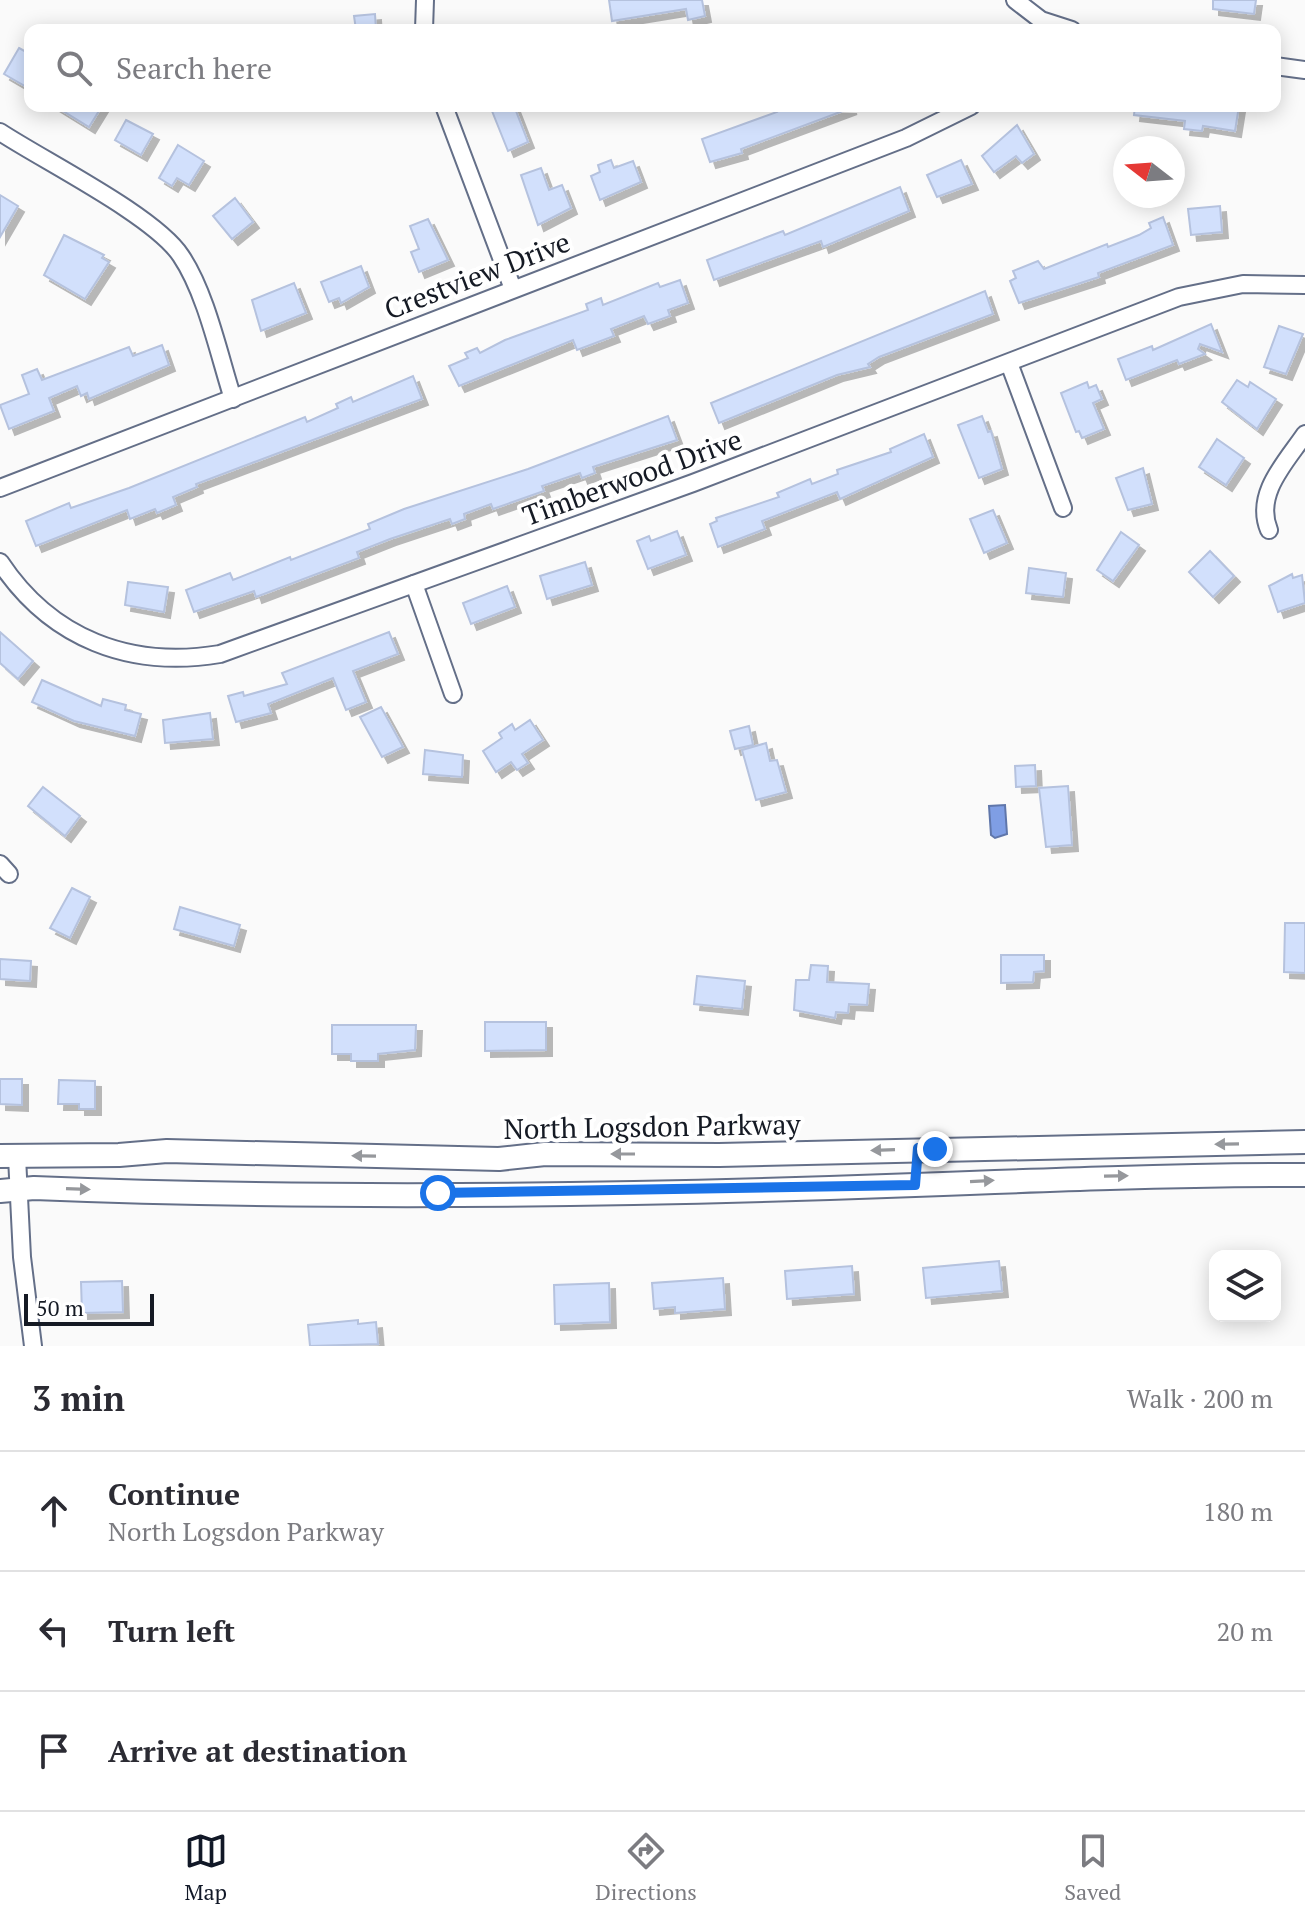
<!DOCTYPE html>
<html lang="en">
<head>
<meta charset="utf-8">
<style>
  :root { --surface:#fff; --page:#f7f7f7; --text:#2b2b33; --muted:#7c7c81; --line:#e1e1e2; --accent:#111827 }
  body { margin:0; font-family:"PT Serif",serif; background:var(--page); color:var(--text) }
  .controls { position:absolute; right:24px; bottom:24px; display:grid; overflow:hidden; border-radius:16px; box-shadow:0 4px 20px #0003 }
  .controls button { width:72px; height:72px; display:grid; place-items:center; padding:0; border:0; border-bottom:2px solid var(--line); background:var(--surface); color:var(--text); font:40px sans-serif }
  .compass { position:absolute; left:1113px; top:136px; width:72px; height:72px; border-radius:50%; background:var(--surface); box-shadow:0 4px 20px #0003; rotate:287deg }
  .scale { position:absolute; left:24px; bottom:20px; width:130px; box-sizing:border-box; padding-left:8px; border:4px solid #151a24; border-top:0; font-size:22px; line-height:28px; white-space:nowrap; color:#151a24; -webkit-text-stroke:6px #fff; paint-order:stroke }
  .stop { position:absolute; width:24px; height:24px; margin:-18px; border:6px solid #1a73e8; border-radius:50%; background:#fff }
  .stop.end { background:#1a73e8; border-color:#fff; box-shadow:0 2px 8px #0008 }
  .list { margin:0; padding:0; list-style:none }
  h2 { display:flex; justify-content:space-between; align-items:center; height:104px; margin:0; padding:0 32px; font-size:34px }
  h2 small { font-size:26px; font-weight:400; color:var(--muted) }
  .list li { display:grid; grid-template-columns:52px 1fr auto; gap:24px; align-items:center; box-sizing:border-box; height:120px; padding:0 32px; border-top:2px solid var(--line) }
  .list b { display:block; font-size:30px; white-space:nowrap }
  .list p { margin:0; font-size:26px; white-space:nowrap; color:var(--muted) }
  .list em { font-size:26px; font-style:normal; color:var(--muted) }
  .icon { flex:none; width:44px; height:44px; fill:none; stroke:currentColor; stroke-width:2; stroke-linecap:round; stroke-linejoin:round }
  .map { position:relative; flex:none; width:1305px; height:1346px; overflow:hidden }
  .search { position:absolute; background:var(--surface); box-shadow:0 4px 20px #0003; left:24px; right:24px; top:24px; height:88px; display:flex; align-items:center; gap:20px; box-sizing:border-box; padding:0 28px; border-radius:16px; color:var(--muted); font-size:30px }
  .sheet { height:464px; background:var(--surface) }
  nav { display:flex; justify-content:space-around; align-items:center; box-sizing:border-box; height:112px; border-top:2px solid var(--line); background:var(--surface); font-size:22px; color:var(--muted) }
  nav a { display:grid; justify-items:center; gap:4px }
  nav .on { color:var(--accent) }
  .map>svg:first-child { display:block }
</style>
</head>
<body>
<div class="map">
<svg width="1305" height="1346" viewBox="0 0 1305 1346">
  <defs>
    <filter id="shadow"><feDropShadow dx="6" dy="6" stdDeviation="0" flood-color="#0004"/></filter>
  </defs>
  <rect width="100%" height="100%" fill="#fafafa"/>
  <!-- water -->
  <polygon fill="#7f9ee4" stroke="#5f76aa" stroke-width="2" points="1005,805 1007,834 995,838 991,835 989,806"/>
  <!-- building -->
  <g fill="#d2e0fc" stroke="#b5c2de" stroke-width="2" filter="url(#shadow)">
    <polygon points="609,0 702,0 705,16 688,20 686,9 612,21"/>
    <polygon points="1213,0 1256,0 1254,14 1213,9"/>
    <polygon points="375,14 376,30 356,30 354,16"/>
    <polygon points="19,48 30,54 30,89 4,74"/>
    <polygon points="55,106 102,106 89,127"/>
    <polygon points="490,106 514,106 528,142 508,151"/>
    <polygon points="775,106 851,108 741,149 742,153 710,162 702,139 777,112"/>
    <polygon points="1135,106 1239,106 1235,131 1203,126 1202,131 1184,129 1185,121 1134,115"/>
    <polygon points="126,120 153,134 141,155 115,140"/>
    <polygon points="1017,125 1034,154 1022,163 1016,156 994,172 982,156"/>
    <polygon points="178,145 204,161 189,185 177,178 172,186 159,178"/>
    <polygon points="611,160 614,168 633,161 641,182 600,200 591,176 600,172 598,165"/>
    <polygon points="961,160 972,184 937,197 927,175"/>
    <polygon points="541,168 549,190 562,185 571,208 538,225 521,175"/>
    <polygon points="900,187 909,211 823,247 821,241 714,280 707,260 783,231 785,235"/>
    <polygon points="0,195 18,206 0,237"/>
    <polygon points="235,198 253,222 232,239 213,216"/>
    <polygon points="1220,206 1222,232 1191,235 1188,209"/>
    <polygon points="1163,217 1173,245 1098,273 1099,277 1019,303 1010,281 1016,278 1013,271 1038,261 1044,269 1107,244 1108,247 1139,235 1151,228 1149,223"/>
    <polygon points="428,219 448,260 419,272 411,252 419,249 410,226"/>
    <polygon points="64,235 104,255 102,258 109,262 85,299 44,275"/>
    <polygon points="361,266 369,287 341,303 339,298 329,302 321,282"/>
    <polygon points="680,280 688,303 668,310 670,316 648,324 644,316 611,329 614,336 577,350 573,340 459,386 449,366 468,358 465,353 477,348 480,353 505,340 588,310 586,304 601,298 603,305 658,283 660,287"/>
    <polygon points="294,283 306,313 261,331 252,300"/>
    <polygon points="985,291 993,314 879,357 868,364 870,367 837,375 719,423 711,403"/>
    <polygon points="1211,324 1222,352 1200,344 1198,349 1205,354 1179,364 1177,360 1126,380 1118,359 1152,346 1153,350"/>
    <polygon points="1279,326 1303,334 1286,374 1264,367"/>
    <polygon points="162,345 169,365 89,399 87,393 81,396 77,386 49,398 54,411 9,429 0,405 29,394 22,375 37,369 42,380 129,347 133,356"/>
    <polygon points="413,376 422,399 196,484 197,487 173,497 176,505 157,513 155,509 130,519 127,510 36,546 26,521 69,503 71,508 129,488 305,417 307,422 338,408 336,404 351,397 353,402"/>
    <polygon points="1237,380 1248,387 1250,382 1276,399 1257,429 1222,402"/>
    <polygon points="1087,382 1089,388 1096,385 1102,399 1093,403 1104,429 1082,438 1079,431 1076,432 1061,393"/>
    <polygon points="668,416 677,440 593,467 595,473 582,478 580,473 542,486 544,491 493,509 491,504 464,514 465,519 452,524 450,519 390,539 357,552 359,558 256,597 254,591 194,612 186,590 230,573 233,580 290,557 291,560 370,529 368,524 404,509 528,469"/>
    <polygon points="982,416 988,432 991,431 1002,469 979,478 958,425"/>
    <polygon points="924,434 933,457 840,499 837,492 762,521 765,529 718,547 710,524 717,521 716,518 779,497 777,493 810,479 812,484 838,474 837,470 891,452 890,449"/>
    <polygon points="1217,439 1244,458 1226,485 1199,467"/>
    <polygon points="1143,468 1152,504 1128,510 1116,478"/>
    <polygon points="993,510 1007,543 984,553 970,519"/>
    <polygon points="677,531 686,555 648,569 637,541 649,536 651,541"/>
    <polygon points="1121,532 1139,545 1113,581 1097,570"/>
    <polygon points="1210,551 1234,576 1213,597 1189,572"/>
    <polygon points="585,562 592,585 547,599 540,576"/>
    <polygon points="1029,568 1066,573 1063,597 1026,593"/>
    <polygon points="1292,574 1293,578 1302,575 1305,603 1278,612 1269,586"/>
    <polygon points="128,582 168,587 164,612 125,605"/>
    <polygon points="507,586 515,607 471,624 463,603"/>
    <polygon points="0,632 33,661 18,679 0,663"/>
    <polygon points="389,632 398,654 353,671 366,702 346,710 333,678 268,704 271,713 236,722 228,696 243,692 244,696 287,684 282,673"/>
    <polygon points="42,680 101,706 103,699 126,705 125,710 141,714 135,736 74,721 32,702"/>
    <polygon points="381,707 403,747 382,757 360,717"/>
    <polygon points="210,713 213,739 165,743 163,720"/>
    <polygon points="530,720 543,740 522,754 528,763 517,770 511,762 496,772 483,751 502,738 499,733 512,724 515,730"/>
    <polygon points="749,726 753,745 735,749 730,731"/>
    <polygon points="766,743 770,761 777,760 786,792 756,800 742,750"/>
    <polygon points="425,750 463,755 462,777 423,774"/>
    <polygon points="1035,765 1036,786 1016,787 1015,766"/>
    <polygon points="1068,786 1072,845 1046,847 1039,788"/>
    <polygon points="43,787 80,816 65,836 28,806"/>
    <polygon points="72,888 90,897 70,938 50,928"/>
    <polygon points="180,907 240,925 234,946 174,929"/>
    <polygon points="1285,923 1305,923 1305,973 1284,972"/>
    <polygon points="1001,955 1044,955 1044,971 1034,972 1033,982 1001,983"/>
    <polygon points="0,959 31,961 30,981 0,979"/>
    <polygon points="811,965 828,966 827,982 869,984 867,1005 849,1004 848,1013 836,1012 835,1018 794,1010 796,980 809,980"/>
    <polygon points="697,976 745,981 742,1009 694,1004"/>
    <polygon points="485,1022 546,1022 546,1050 485,1051"/>
    <polygon points="332,1025 416,1025 415,1050 378,1054 378,1061 351,1061 351,1054 332,1054"/>
    <polygon points="0,1079 22,1079 22,1105 0,1104"/>
    <polygon points="59,1080 95,1081 95,1109 79,1109 79,1104 58,1104"/>
    <polygon points="999,1261 1002,1291 926,1298 923,1268"/>
    <polygon points="852,1266 854,1294 787,1299 785,1271"/>
    <polygon points="723,1278 725,1309 675,1313 675,1307 654,1309 652,1283"/>
    <polygon points="122,1281 123,1312 82,1313 81,1282"/>
    <polygon points="609,1283 610,1322 555,1324 554,1285"/>
    <polygon points="358,1320 358,1324 376,1322 378,1344 310,1346 308,1325"/>
  </g>
  <g fill="none" stroke-linecap="round" stroke-linejoin="round">
    <defs>
      <g id="minor">
        <polyline points="1015,0 1041,20 1072,30"/>
        <polyline points="424,30 425,0"/>
        <polyline points="1275,66 1305,70"/>
        <polyline points="444,106 513,289"/>
        <path d="M 0,132 C 44,161 155,216 181,256 C 206,293 219,355 233,399"/>
        <polyline points="1009,363 1063,508"/>
        <polyline points="0,488 906,138 971,106"/>
        <path d="M 1269,530 C 1254,494 1286,462 1305,434"/>
        <path d="M 0,562 C 51,639 130,669 220,654 L 693,483 L 1179,297 L 1243,284 L 1305,285"/>
        <polyline points="414,584 453,694"/>
        <polyline points="0,864 9,874"/>
        <polyline points="17,1157 22,1257 33,1346"/>
      </g>
      <g id="secondary">
        <polyline points="0,1156 119,1155 167,1151 499,1159 545,1154 719,1155 1305,1142"/>
        <path d="M 0,1191 L 34,1188 C 326,1200 622,1196 915,1185 C 1045,1180 1175,1175 1305,1175"/>
      </g>
    </defs>
    <!-- minor casing -->
    <use href="#minor" stroke="#646f88" stroke-width="20"/>
    <!-- secondary casing -->
    <use href="#secondary" stroke="#646f88" stroke-width="26"/>
    <!-- minor -->
    <use href="#minor" stroke="#fff" stroke-width="16"/>
    <!-- secondary -->
    <use href="#secondary" stroke="#fff" stroke-width="22"/>
  </g>
  <!-- one-way arrows -->
  <defs><path id="oneway-solid" d="M-6-.8H1V-3.2L6.5 0L1 3.2V.8H-6Z" transform="scale(2)"/></defs>
  <g fill="#96989c">
    <use href="#oneway-solid" transform="translate(1227 1144) rotate(179)"/>
    <use href="#oneway-solid" transform="translate(883 1150) rotate(178)"/>
    <use href="#oneway-solid" transform="translate(623 1154) rotate(-180)"/>
    <use href="#oneway-solid" transform="translate(364 1156) rotate(-179)"/>
    <use href="#oneway-solid" transform="translate(1116 1176) rotate(-1)"/>
    <use href="#oneway-solid" transform="translate(982 1181) rotate(-3)"/>
    <use href="#oneway-solid" transform="translate(78 1189) rotate(2)"/>
  </g>
  <g fill="none" stroke-linecap="round" stroke-linejoin="round">
    <!-- route -->
    <polyline stroke="#1a73e8" stroke-width="10" points="438,1193 915,1185 918,1148 935,1149"/>
  </g>
  <g text-anchor="middle" dominant-baseline="central" stroke-width="8" stroke-linejoin="round" paint-order="stroke">
    <!-- street labels -->
    <g font-size="28" fill="#151a24" stroke="#fff">
      <text transform="translate(477 275) rotate(-21)">Crestview Drive</text>
      <text transform="translate(632 477) rotate(-20)">Timberwood Drive</text>
      <text transform="translate(652 1126) rotate(-1)">North Logsdon Parkway</text>
    </g>
  </g>
</svg>
<div class="controls">
<button><svg class="icon" aria-label="layers" viewBox="0 0 24 24"><path d="M12 4l9 5-9 5-9-5zM3 14l9 5 9-5"/></svg></button>
</div>
<svg class="compass" viewBox="-18 -18 36 36"><path d="M0-13l5 13h-10z" fill="#e53935"/><path d="M0 13l5-13h-10z" fill="#7c7c81"/></svg>
<div class="scale">50 m</div>
<div class="stop" style="left:438px;top:1193px"></div>
<div class="stop end" style="left:935px;top:1149px"></div>
<div class="search"><svg class="icon" aria-label="search" viewBox="0 0 24 24"><circle cx="10" cy="10" r="6"/><path d="M15 15l6 6"/></svg>Search here</div>
</div>
<section class="sheet">
<h2>3 min<small>Walk · 200 m</small></h2>
<ul class="list">
<li><svg class="icon" aria-label="ahead" viewBox="0 0 24 24"><path d="M12 20V5M6 11l6-6 6 6"/></svg><div><b>Continue</b><p>North Logsdon Parkway</p></div><em>180 m</em></li>
<li><svg class="icon" aria-label="left" viewBox="0 0 24 24"><path d="M17 20v-9H6M10 6l-5 5 5 5"/></svg><div><b>Turn left</b></div><em>20 m</em></li>
<li><svg class="icon" aria-label="arrive" viewBox="0 0 24 24"><path d="M6 21V4h12l-3 4 3 4H6"/></svg><div><b>Arrive at destination</b></div></li>
</ul>
</section>
<nav>
<a class="on"><svg class="icon" aria-label="map" viewBox="0 0 24 24"><path d="M3 6l6-2 6 2 6-2v14l-6 2-6-2-6 2zM9 4v14M15 6v14"/></svg>Map</a>
<a><svg class="icon" aria-label="directions" viewBox="0 0 24 24"><path d="M12 3l9 9-9 9-9-9zM9 14v-3h6M13 9l2 2-2 2"/></svg>Directions</a>
<a><svg class="icon" aria-label="saved" viewBox="0 0 24 24"><path d="M7 4h10v16l-5-4-5 4z"/></svg>Saved</a>
</nav>
</body>
</html>
